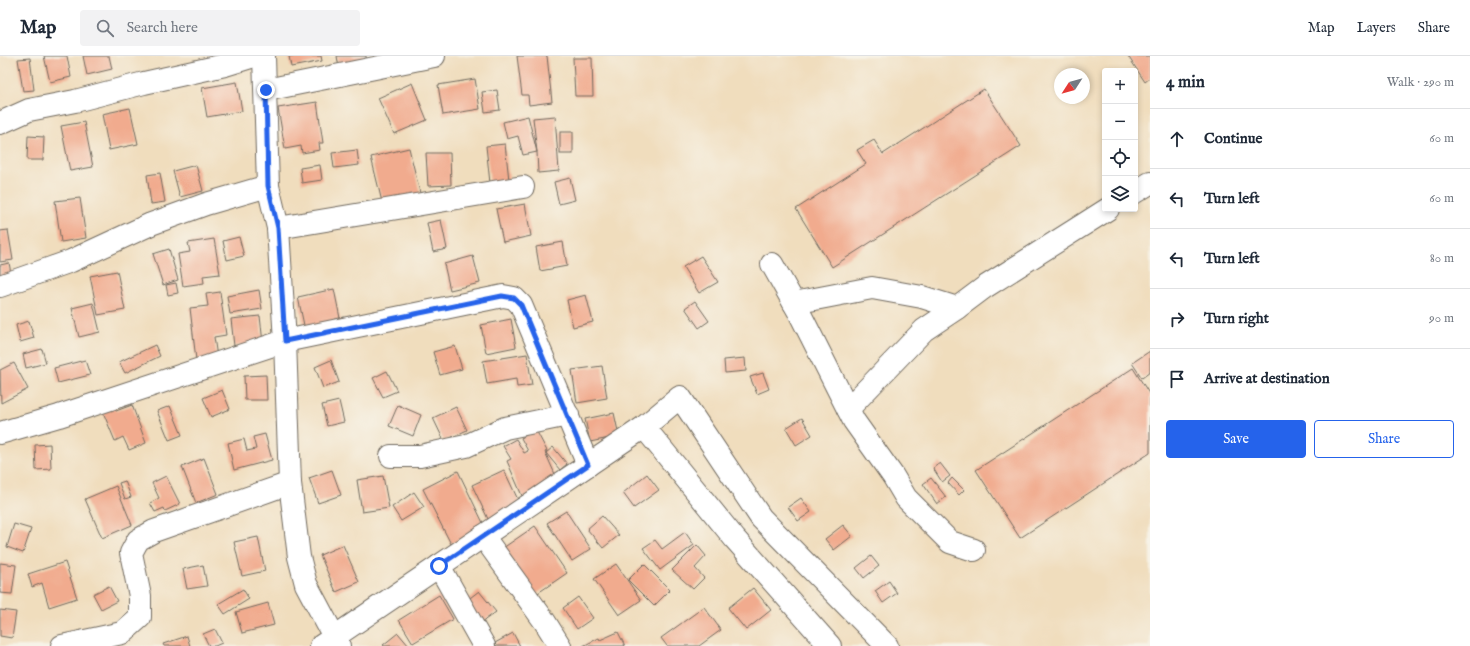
<!DOCTYPE html>
<html lang="en">
<head>
<meta charset="utf-8">
<style>
  :root { --surface:#fff; --page:#f2f2f3; --text:#1f2937; --muted:#747a83; --line:#e0e1e3; --accent:#2563eb }
  body { margin:0; font-family:"IM FELL English",serif; background:var(--page); color:var(--text) }
  .controls { position:absolute; right:12px; top:12px; display:grid; overflow:hidden; border-radius:4px; box-shadow:0 2px 6px #0003 }
  .controls button { width:36px; height:36px; display:grid; place-items:center; padding:0; border:0; border-bottom:1px solid var(--line); background:var(--surface); color:var(--text); font:20px sans-serif }
  .compass { position:absolute; left:1054px; top:12px; width:36px; height:36px; border-radius:50%; background:var(--surface); box-shadow:0 2px 6px #0003; rotate:234deg }
  .stop { position:absolute; width:12px; height:12px; margin:-9px; border:3px solid #2563eb; border-radius:50%; background:#fff }
  .stop.end { background:#2563eb; border-color:#fff; box-shadow:0 1px 4px #0008 }
  .list { margin:0; padding:0; list-style:none }
  h2 { display:flex; justify-content:space-between; align-items:center; height:52px; margin:0; padding:0 16px; font-size:17px }
  h2 small { font-size:13px; font-weight:400; color:var(--muted) }
  .list li { display:grid; grid-template-columns:26px 1fr auto; gap:12px; align-items:center; box-sizing:border-box; height:60px; padding:0 16px; border-top:1px solid var(--line) }
  .list b { display:block; font-size:15px; white-space:nowrap }
  .list em { font-size:13px; font-style:normal; color:var(--muted) }
  .actions { display:flex; gap:8px; padding:12px 16px }
  .actions a { flex:1; padding:9px 0; border:1px solid var(--accent); border-radius:4px; text-align:center; font-size:14px; color:var(--accent) }
  .actions .main { background:var(--accent); color:#fff }
  .icon { flex:none; width:22px; height:22px; fill:none; stroke:currentColor; stroke-width:2; stroke-linecap:round; stroke-linejoin:round }
  .map { position:relative; flex:none; width:1150px; height:590px; overflow:hidden }
  header { display:flex; align-items:center; gap:24px; box-sizing:border-box; height:56px; padding:0 20px; background:var(--surface); border-bottom:1px solid var(--line) }
  header strong { font-size:19px }
  nav { display:flex; gap:22px; margin-inline-start:auto; font-size:14px }
  .search { width:280px; height:36px; background:var(--page); display:flex; align-items:center; gap:10px; box-sizing:border-box; padding:0 14px; border-radius:4px; color:var(--muted); font-size:15px }
  main { display:flex }
  aside { flex:1; background:var(--surface) }
  .map>svg:first-child { display:block }
</style>
</head>
<body>
<header>
<strong>Map</strong>
<div class="search"><svg class="icon" aria-label="search" viewBox="0 0 24 24"><circle cx="10" cy="10" r="6"/><path d="M15 15l6 6"/></svg>Search here</div>
<nav><a>Map</a><a>Layers</a><a>Share</a></nav>
</header>
<main>
<div class="map">
<svg width="1150" height="590" viewBox="0 0 1150 590">
  <rect width="100%" height="100%" fill="#f7f3e8"/>
  <filter id="ink" filterUnits="userSpaceOnUse"><feTurbulence type="fractalNoise" baseFrequency=".025" numOctaves="2"/><feDisplacementMap in="SourceGraphic" scale="8" xChannelSelector="R" yChannelSelector="G"/><feConvolveMatrix kernelMatrix="1 2 1 2 8 2 1 2 1" color-interpolation-filters="sRGB"/></filter>
  <filter id="wash" filterUnits="userSpaceOnUse"><feTurbulence type="fractalNoise" baseFrequency=".012" numOctaves="4" result="noise"/><feDisplacementMap in="SourceGraphic" scale="16" xChannelSelector="R" yChannelSelector="G"/><feGaussianBlur stdDeviation="0.9" result="paint"/><feColorMatrix in="noise" values="0 0 0 0 0 0 0 0 0 0 0 0 0 0 0 0 0 1.4 0 .05"/><feComposite in="paint" operator="in"/></filter>
  <g filter="url(#wash)">
    <rect width="100%" height="100%" fill="#f0ddbd"/>
    <g id="blocks">
      <!-- building -->
      <g fill="#f1ab8e">
        <polygon points="44,0 67,0 71,21 50,26"/>
        <polygon points="83,0 109,0 112,13 87,19"/>
        <polygon points="289,0 321,0 322,5 291,11"/>
        <polygon points="337,0 366,0 367,7 339,12"/>
        <polygon points="517,0 547,0 552,46 529,49 528,39 522,39"/>
        <polygon points="1128,0 1150,0 1150,22 1145,26"/>
        <polygon points="30,2 34,34 23,35 18,3"/>
        <polygon points="573,2 592,2 593,40 575,40"/>
        <polygon points="475,23 480,53 443,59 438,29"/>
        <polygon points="237,26 242,55 207,61 202,32"/>
        <polygon points="412,27 427,64 394,78 378,42"/>
        <polygon points="984,33 1021,90 832,211 796,153 866,108 857,94 874,84 883,98"/>
        <polygon points="497,34 500,54 485,56 482,36"/>
        <polygon points="317,46 323,87 319,87 320,94 302,97 301,90 285,93 278,52"/>
        <polygon points="130,52 138,88 109,94 102,58"/>
        <polygon points="528,60 537,96 533,62 555,60 559,115 538,117 537,96 523,99 518,80 507,83 503,66"/>
        <polygon points="84,66 93,111 70,115 61,70"/>
        <rect x="560" y="76" width="13" height="22"/>
        <polygon points="28,80 44,81 43,104 27,104"/>
        <polygon points="505,88 509,124 490,127 486,90"/>
        <polygon points="409,92 421,141 383,150 371,101"/>
        <polygon points="357,94 359,109 334,112 332,97"/>
        <polygon points="426,97 450,97 451,129 428,130"/>
        <polygon points="196,109 203,135 180,141 173,115"/>
        <polygon points="320,109 322,124 302,127 300,112"/>
        <polygon points="160,117 165,146 151,148 147,119"/>
        <polygon points="570,122 575,144 559,148 554,126"/>
        <polygon points="80,142 86,182 61,186 55,145"/>
        <polygon points="525,148 531,180 503,186 496,153"/>
        <polygon points="441,164 447,193 433,196 427,167"/>
        <polygon points="8,174 13,204 0,206 0,175"/>
        <polygon points="239,181 244,200 227,204 223,185"/>
        <polygon points="214,183 220,218 203,220 204,227 183,230 178,198 190,196 188,187"/>
        <polygon points="563,186 567,210 540,215 536,191"/>
        <polygon points="169,193 178,224 163,229 153,198"/>
        <polygon points="473,200 480,227 450,234 444,208"/>
        <polygon points="701,200 718,226 699,237 683,211"/>
        <polygon points="9,207 12,222 0,225 0,209"/>
        <polygon points="117,215 125,254 98,259 90,220"/>
        <polygon points="176,227 178,237 168,239 166,229"/>
        <polygon points="334,233 341,267 305,274 298,241"/>
        <polygon points="259,234 262,253 230,258 227,240"/>
        <polygon points="220,236 226,279 214,281 217,301 196,304 190,252 208,250 206,238"/>
        <polygon points="586,239 593,266 573,271 567,244"/>
        <polygon points="695,245 709,265 699,272 685,252"/>
        <polygon points="93,247 100,276 79,281 72,252"/>
        <polygon points="260,260 263,287 234,290 231,263"/>
        <polygon points="511,263 516,291 486,297 481,269"/>
        <polygon points="29,265 34,282 20,286 16,269"/>
        <polygon points="155,289 160,300 125,317 119,306"/>
        <polygon points="455,290 462,313 440,319 433,296"/>
        <polygon points="42,293 46,307 26,312 23,298"/>
        <polygon points="1150,295 1150,316 1142,322 1132,307"/>
        <polygon points="527,298 532,329 517,331 516,323 487,328 483,305"/>
        <polygon points="745,302 746,315 725,317 724,304"/>
        <polygon points="85,304 90,319 58,327 54,312"/>
        <polygon points="331,304 339,326 323,332 315,311"/>
        <polygon points="14,307 28,333 1,347 0,314"/>
        <polygon points="602,310 607,342 577,347 572,314"/>
        <polygon points="1133,312 1150,339 1150,397 1020,482 976,414"/>
        <polygon points="387,315 397,335 383,341 373,322"/>
        <polygon points="763,317 769,333 757,338 750,321"/>
        <polygon points="266,319 267,344 245,344 244,320"/>
        <polygon points="222,334 230,353 211,361 203,342"/>
        <polygon points="339,345 344,366 327,370 322,349"/>
        <polygon points="132,349 146,387 129,394 123,381 115,385 103,356 114,351 116,355"/>
        <polygon points="398,349 421,359 413,380 389,370"/>
        <polygon points="170,350 182,379 169,384 157,355"/>
        <polygon points="456,351 467,374 444,385 433,362"/>
        <polygon points="614,357 619,380 590,386 585,363"/>
        <polygon points="802,362 812,379 796,389 786,372"/>
        <polygon points="536,374 547,395 545,396 559,427 523,442 507,405 511,403 503,390 516,383 524,397 528,395 521,382"/>
        <polygon points="265,378 272,404 234,414 228,387 244,383 247,395 256,393 253,381"/>
        <polygon points="50,388 51,413 36,414 35,389"/>
        <polygon points="553,391 567,408 560,414 546,397"/>
        <polygon points="204,402 218,438 196,447 182,411"/>
        <polygon points="940,407 950,420 942,426 933,412"/>
        <polygon points="332,414 341,439 318,447 309,422"/>
        <polygon points="504,414 520,448 488,463 472,429"/>
        <polygon points="458,415 485,471 451,488 423,433"/>
        <polygon points="647,418 659,434 634,452 623,437"/>
        <polygon points="166,420 180,448 165,455 164,452 155,456 150,447 159,442 152,427"/>
        <polygon points="383,420 389,452 362,456 357,424"/>
        <polygon points="931,422 946,441 937,448 923,428"/>
        <polygon points="952,422 964,434 959,439 948,427"/>
        <polygon points="125,425 131,441 125,443 119,427"/>
        <polygon points="116,430 132,469 102,482 85,443"/>
        <polygon points="414,436 424,451 401,465 392,451"/>
        <polygon points="801,442 811,456 798,465 788,451"/>
        <polygon points="566,455 591,493 572,505 547,467"/>
        <polygon points="602,460 619,479 603,492 587,473"/>
        <polygon points="14,468 31,473 23,497 7,491"/>
        <polygon points="843,469 852,480 834,494 825,483"/>
        <polygon points="535,470 567,517 535,539 503,492"/>
        <polygon points="685,476 694,489 660,514 643,492 655,484 662,493"/>
        <polygon points="258,481 265,515 242,520 234,486"/>
        <polygon points="343,489 359,526 336,536 320,499"/>
        <polygon points="697,489 706,500 695,512 704,522 693,533 672,514"/>
        <polygon points="871,500 879,510 864,522 856,512"/>
        <polygon points="65,506 77,542 49,551 42,527 32,531 28,518"/>
        <polygon points="0,507 16,509 12,538 0,537"/>
        <polygon points="616,508 641,544 619,559 594,523"/>
        <polygon points="644,508 670,534 654,550 628,524"/>
        <polygon points="203,509 207,530 187,533 183,513"/>
        <polygon points="889,525 897,537 883,547 875,535"/>
        <polygon points="109,530 117,545 101,553 93,538"/>
        <polygon points="753,532 771,554 746,574 728,552"/>
        <polygon points="243,533 249,543 225,558 218,548"/>
        <polygon points="479,535 496,556 482,566 466,545"/>
        <polygon points="439,539 453,563 413,587 399,564"/>
        <polygon points="578,541 593,562 577,573 563,552"/>
        <polygon points="268,547 274,569 242,577 236,556"/>
        <polygon points="704,551 721,574 699,590 667,590 661,582"/>
        <polygon points="0,554 16,556 12,582 0,580"/>
        <polygon points="215,573 222,587 215,590 209,590 203,578"/>
        <polygon points="618,576 625,590 583,590 599,582 600,584"/>
        <polygon points="398,577 409,590 384,590 383,589"/>
        <polygon points="513,577 520,590 496,590 495,587"/>
        <polygon points="187,580 190,590 164,590 163,588"/>
      </g>
    </g>
  </g>
  <g filter="url(#ink)">
    <use href="#blocks" fill-opacity="0" stroke="#70695e" stroke-width="1"/>
    <g fill="none" stroke-linecap="round" stroke-linejoin="round">
      <defs>
        <g id="minor">
          <polyline points="264,0 268,130 278,172 285,285 290,427 299,501 306,528 339,590"/>
          <polyline points="266,34 434,0"/>
          <polyline points="0,67 29,54 75,45 144,27 225,9 254,0"/>
          <polyline points="1135,136 1150,127"/>
          <polyline points="278,172 523,131"/>
          <polyline points="772,208 799,256 854,365 893,420 906,442 950,486 974,494"/>
          <polyline points="0,230 71,205 151,168 206,148 268,130"/>
          <polyline points="794,247 872,232 922,241 957,252 985,231 1108,153"/>
          <polyline points="848,353 924,274 957,252"/>
          <polyline points="644,371 735,483 830,590"/>
          <polyline points="0,377 59,360 285,285 503,240 514,242 521,249 588,409"/>
          <polyline points="391,400 420,400 466,390 505,372 568,359"/>
          <polyline points="483,480 545,566 560,590"/>
          <polyline points="439,510 484,590"/>
          <polyline points="62,590 122,577 140,561 140,540 131,497 138,484 154,475 290,427"/>
          <polyline points="321,590 644,371 680,341 761,462 887,590"/>
        </g>
      </defs>
      <!-- minor casing -->
      <use href="#minor" stroke="#70695e" stroke-width="24"/>
      <!-- minor -->
      <use href="#minor" stroke="#fff" stroke-width="22"/>
    </g>
  </g>
  <g fill="none" stroke-linecap="round" stroke-linejoin="round" filter="url(#ink)">
    <!-- route -->
    <polyline stroke="#2563eb" stroke-width="5" points="266,34 268,130 278,172 285,285 502,240 514,242 521,249 588,409 439,510"/>
  </g>
</svg>
<div class="controls">
<button>+</button>
<button>−</button>
<button><svg class="icon" aria-label="locate" viewBox="0 0 24 24"><circle cx="12" cy="12" r="6"/><path d="M12 2v4M12 18v4M2 12h4M18 12h4"/></svg></button>
<button><svg class="icon" aria-label="layers" viewBox="0 0 24 24"><path d="M12 4l9 5-9 5-9-5zM3 14l9 5 9-5"/></svg></button>
</div>
<svg class="compass" viewBox="-18 -18 36 36"><path d="M0-13l5 13h-10z" fill="#e53935"/><path d="M0 13l5-13h-10z" fill="#747a83"/></svg>
<div class="stop" style="left:439px;top:510px"></div>
<div class="stop end" style="left:266px;top:34px"></div>
</div>
<aside>
<h2>4 min<small>Walk · 290 m</small></h2>
<ul class="list">
<li><svg class="icon" aria-label="ahead" viewBox="0 0 24 24"><path d="M12 20V5M6 11l6-6 6 6"/></svg><div><b>Continue</b></div><em>60 m</em></li>
<li><svg class="icon" aria-label="left" viewBox="0 0 24 24"><path d="M17 20v-9H6M10 6l-5 5 5 5"/></svg><div><b>Turn left</b></div><em>60 m</em></li>
<li><svg class="icon" aria-label="left" viewBox="0 0 24 24"><path d="M17 20v-9H6M10 6l-5 5 5 5"/></svg><div><b>Turn left</b></div><em>80 m</em></li>
<li><svg class="icon" aria-label="right" viewBox="0 0 24 24"><path d="M7 20v-9h11M14 6l5 5-5 5"/></svg><div><b>Turn right</b></div><em>90 m</em></li>
<li><svg class="icon" aria-label="arrive" viewBox="0 0 24 24"><path d="M6 21V4h12l-3 4 3 4H6"/></svg><div><b>Arrive at destination</b></div></li>
</ul>
<div class="actions"><a class="main">Save</a><a>Share</a></div>
</aside>
</main>
</body>
</html>
